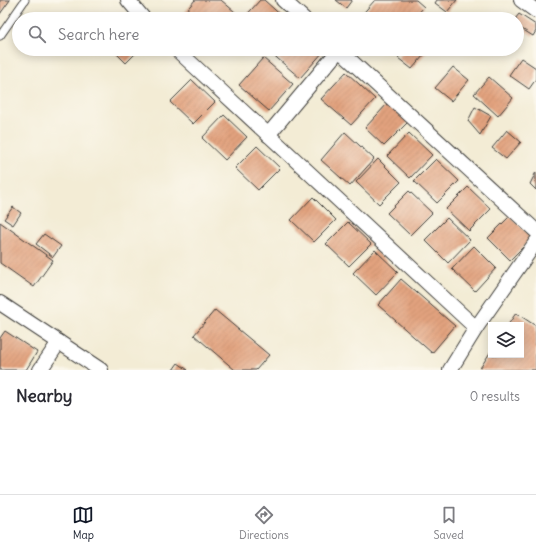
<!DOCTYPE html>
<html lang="en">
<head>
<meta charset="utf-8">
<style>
  :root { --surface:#fff; --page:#f7f7f7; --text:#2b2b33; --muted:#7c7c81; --line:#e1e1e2; --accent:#111827 }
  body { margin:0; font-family:Delius,sans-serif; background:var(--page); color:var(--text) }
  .controls { position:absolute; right:12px; bottom:12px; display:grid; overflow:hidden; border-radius:0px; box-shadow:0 2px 10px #0003 }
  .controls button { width:36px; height:36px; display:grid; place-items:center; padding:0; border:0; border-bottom:1px solid var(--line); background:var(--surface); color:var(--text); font:20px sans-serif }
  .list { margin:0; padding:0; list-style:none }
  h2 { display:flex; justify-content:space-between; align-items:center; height:52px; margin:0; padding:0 16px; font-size:17px }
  h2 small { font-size:13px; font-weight:400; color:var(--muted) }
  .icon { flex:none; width:22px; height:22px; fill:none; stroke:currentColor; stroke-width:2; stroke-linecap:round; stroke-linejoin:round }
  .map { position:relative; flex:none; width:536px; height:370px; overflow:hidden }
  .search { position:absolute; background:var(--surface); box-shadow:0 2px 10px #0003; left:12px; right:12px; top:12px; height:44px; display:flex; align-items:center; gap:10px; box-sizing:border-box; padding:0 14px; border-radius:22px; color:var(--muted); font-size:15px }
  .sheet { height:124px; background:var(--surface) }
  nav { display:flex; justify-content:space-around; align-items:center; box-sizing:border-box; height:56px; border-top:1px solid var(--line); background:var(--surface); font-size:11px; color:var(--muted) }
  nav a { display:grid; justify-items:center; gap:2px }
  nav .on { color:var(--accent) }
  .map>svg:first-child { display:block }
</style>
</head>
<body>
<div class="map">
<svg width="536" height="370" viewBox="0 0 536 370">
  <defs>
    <pattern id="building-hatch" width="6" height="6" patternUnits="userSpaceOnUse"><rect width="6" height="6" fill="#e2a27e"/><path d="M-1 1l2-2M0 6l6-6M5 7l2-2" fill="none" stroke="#c18b6c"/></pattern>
  </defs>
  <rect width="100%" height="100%" fill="#fbf7ec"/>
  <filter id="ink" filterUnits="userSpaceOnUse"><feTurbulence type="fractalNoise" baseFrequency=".025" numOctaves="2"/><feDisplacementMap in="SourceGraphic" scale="8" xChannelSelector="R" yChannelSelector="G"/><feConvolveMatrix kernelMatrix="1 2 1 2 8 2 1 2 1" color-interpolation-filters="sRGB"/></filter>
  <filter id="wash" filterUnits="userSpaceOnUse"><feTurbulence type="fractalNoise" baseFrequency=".012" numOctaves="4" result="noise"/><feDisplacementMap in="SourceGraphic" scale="16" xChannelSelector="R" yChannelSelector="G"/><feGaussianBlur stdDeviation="0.9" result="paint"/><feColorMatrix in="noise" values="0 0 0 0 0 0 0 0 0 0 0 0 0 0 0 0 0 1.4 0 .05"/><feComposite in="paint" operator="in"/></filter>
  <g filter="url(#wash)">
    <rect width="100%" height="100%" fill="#f3ecd5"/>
    <g id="blocks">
      <!-- building -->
      <g fill="url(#building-hatch)">
        <polygon points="0,0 10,0 0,14"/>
        <polygon points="195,0 221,0 235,12 229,19 194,19 185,12"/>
        <polygon points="260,0 264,0 285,19 243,19"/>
        <polygon points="336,0 352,0 346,8"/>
        <polygon points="375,0 416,0 424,7 413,19 358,19"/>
        <polygon points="437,0 457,0 447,12 435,3"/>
        <polygon points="519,14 536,25 536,31 533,36 517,26 517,19 515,19"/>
        <polygon points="112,49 140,49 126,63"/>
        <polygon points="273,49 321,49 324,51 300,78 270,52"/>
        <polygon points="405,49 429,49 412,69 398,58"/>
        <polygon points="263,58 293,84 269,111 239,85"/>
        <polygon points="521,58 536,68 536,79 529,89 509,75"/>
        <polygon points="453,67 469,80 451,101 435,88"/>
        <polygon points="346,72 375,99 351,125 321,99"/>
        <polygon points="489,77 513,98 498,116 474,94"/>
        <polygon points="192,80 215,102 193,124 170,102"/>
        <polygon points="388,103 408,122 384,146 365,128"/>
        <polygon points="475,107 491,116 480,135 468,121"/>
        <polygon points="224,115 247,137 225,160 202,138"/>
        <polygon points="507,130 521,142 506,159 492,148"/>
        <polygon points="345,132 374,159 350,186 321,160"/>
        <polygon points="409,133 432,155 410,178 387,156"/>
        <polygon points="257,146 280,168 258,190 235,168"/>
        <polygon points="378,159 401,182 379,204 356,182"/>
        <polygon points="436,159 459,181 437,203 414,181"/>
        <polygon points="536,172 536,190 530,184"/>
        <polygon points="468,187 491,209 469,231 446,209"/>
        <polygon points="409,191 432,213 410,235 387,213"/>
        <polygon points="313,197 336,220 314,242 291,220"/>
        <polygon points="13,207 21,213 13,225 4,219"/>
        <polygon points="510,216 532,238 510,260 488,238"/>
        <polygon points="447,218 470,240 448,263 425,240"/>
        <polygon points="0,222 53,260 34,287 0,263"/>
        <polygon points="348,222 371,244 349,266 326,244"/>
        <polygon points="44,234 61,246 53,257 36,244"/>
        <polygon points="474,246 496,268 475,291 452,269"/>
        <polygon points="375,250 398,272 376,295 353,273"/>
        <polygon points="401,279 455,326 432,353 378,305"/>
        <polygon points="215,310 269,355 256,370 235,370 194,335"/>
        <polygon points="516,313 536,326 536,370 479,370 491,351 491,355 521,355 521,325 508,325"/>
        <polygon points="5,331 37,352 26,370 0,370 0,338"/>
        <polygon points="178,363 188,370 173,370"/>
      </g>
    </g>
  </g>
  <g filter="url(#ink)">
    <use href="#blocks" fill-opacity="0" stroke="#3c3b38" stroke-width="1"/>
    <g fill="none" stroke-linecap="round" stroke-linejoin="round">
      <defs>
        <polyline id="lane" points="0,36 25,0"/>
        <g id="street">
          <polyline points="128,0 144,19"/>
          <polyline points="283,0 304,19"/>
          <polyline points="521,0 536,11"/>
          <polyline points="176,49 476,328"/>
          <polyline points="338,49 536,231"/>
          <polyline points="268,135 339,50"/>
          <polyline points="0,303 101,370"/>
          <polyline points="40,370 59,342"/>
          <polyline points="450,370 476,328 536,242"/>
        </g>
      </defs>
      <!-- lane casing -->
      <use href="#lane" stroke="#3c3b38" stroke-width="9"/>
      <!-- street casing -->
      <use href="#street" stroke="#3c3b38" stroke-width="16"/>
      <!-- lane -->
      <use href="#lane" stroke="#fff" stroke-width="7"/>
      <!-- street -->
      <use href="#street" stroke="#fff" stroke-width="14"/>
    </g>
  </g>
</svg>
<div class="controls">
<button><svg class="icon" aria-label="layers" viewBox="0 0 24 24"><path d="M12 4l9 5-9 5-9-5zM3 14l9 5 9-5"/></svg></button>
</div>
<div class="search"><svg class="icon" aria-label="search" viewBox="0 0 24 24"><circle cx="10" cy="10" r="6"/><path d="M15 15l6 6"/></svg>Search here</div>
</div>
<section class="sheet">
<h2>Nearby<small>0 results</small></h2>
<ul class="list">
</ul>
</section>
<nav>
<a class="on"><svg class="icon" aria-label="map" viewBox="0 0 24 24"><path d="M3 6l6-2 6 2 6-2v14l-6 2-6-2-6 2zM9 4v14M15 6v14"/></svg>Map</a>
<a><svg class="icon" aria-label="directions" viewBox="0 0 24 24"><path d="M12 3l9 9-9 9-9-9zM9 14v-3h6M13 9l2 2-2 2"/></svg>Directions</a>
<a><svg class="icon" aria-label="saved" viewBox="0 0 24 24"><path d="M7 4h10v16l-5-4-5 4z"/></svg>Saved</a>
</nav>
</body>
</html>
